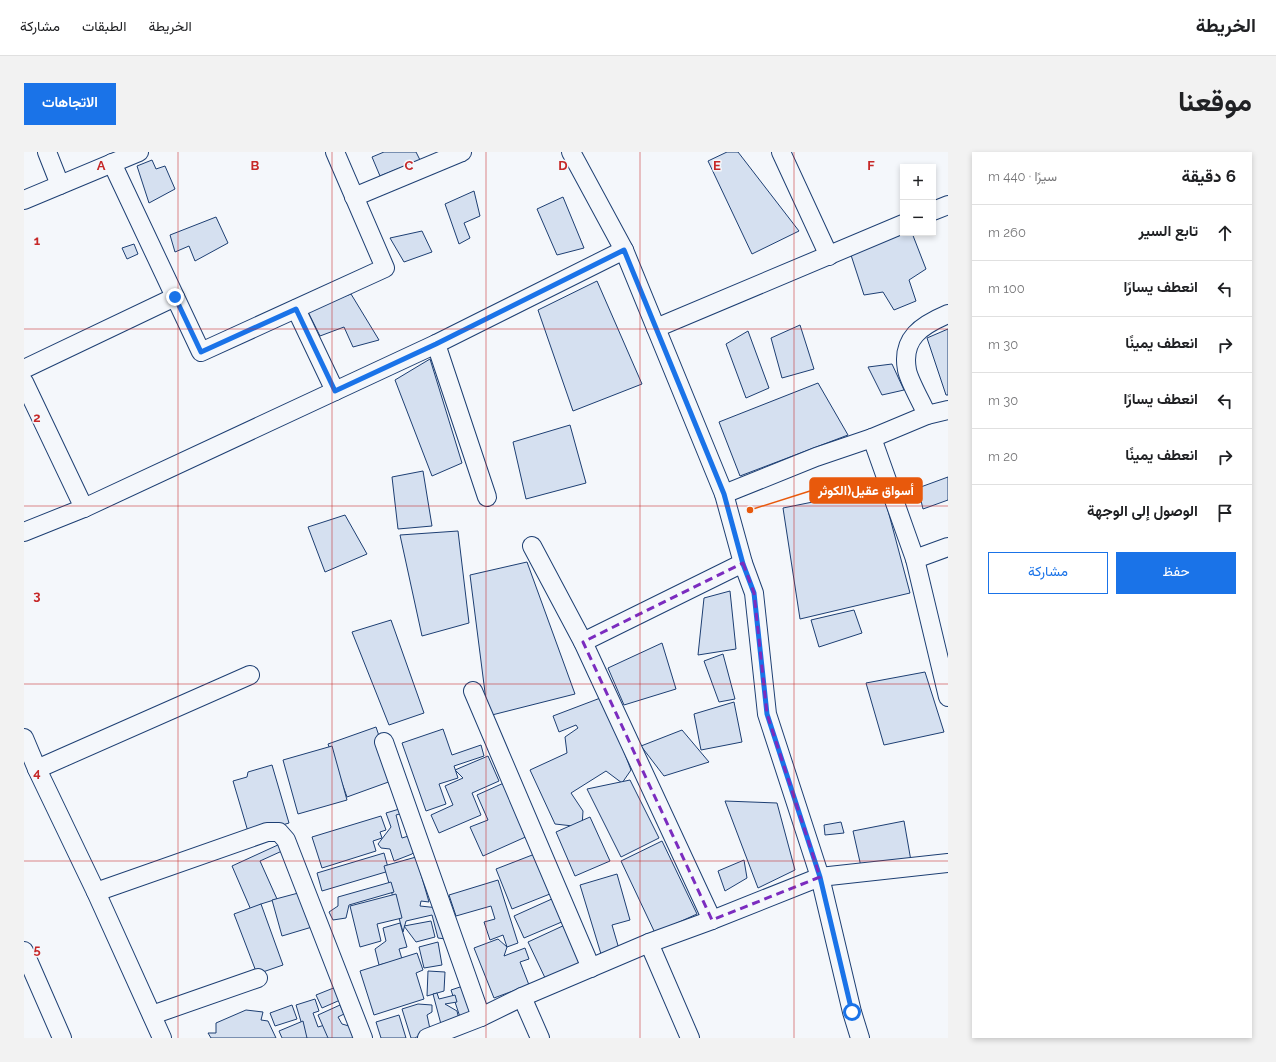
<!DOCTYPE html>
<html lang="ar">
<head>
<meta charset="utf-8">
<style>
  :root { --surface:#fff; --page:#f2f2f2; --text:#202124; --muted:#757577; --line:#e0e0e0; --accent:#1a73e8 }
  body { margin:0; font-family:Raleway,Vazirmatn,sans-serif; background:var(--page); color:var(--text); direction:rtl }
  .controls { position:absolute; right:12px; top:12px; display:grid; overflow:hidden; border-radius:0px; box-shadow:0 2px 6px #0003 }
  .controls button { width:36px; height:36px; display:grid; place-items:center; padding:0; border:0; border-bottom:1px solid var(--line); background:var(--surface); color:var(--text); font:20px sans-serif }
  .stop { position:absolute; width:12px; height:12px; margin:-9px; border:3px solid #1a73e8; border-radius:50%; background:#fff }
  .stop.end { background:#1a73e8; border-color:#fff; box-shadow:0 1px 4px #0008 }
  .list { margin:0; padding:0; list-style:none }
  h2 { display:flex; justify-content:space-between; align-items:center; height:52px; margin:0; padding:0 16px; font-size:17px }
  h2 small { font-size:13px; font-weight:400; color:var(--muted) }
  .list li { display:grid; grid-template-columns:26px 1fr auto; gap:12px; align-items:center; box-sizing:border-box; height:56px; padding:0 16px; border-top:1px solid var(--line) }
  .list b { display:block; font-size:15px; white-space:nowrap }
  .list em { font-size:13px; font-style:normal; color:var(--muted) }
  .actions { display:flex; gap:8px; padding:12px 16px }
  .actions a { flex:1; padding:9px 0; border:1px solid var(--accent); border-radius:0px; text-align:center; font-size:14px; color:var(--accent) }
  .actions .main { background:var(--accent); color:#fff }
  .icon { flex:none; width:22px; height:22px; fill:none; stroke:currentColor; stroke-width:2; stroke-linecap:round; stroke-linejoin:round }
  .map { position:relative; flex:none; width:924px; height:886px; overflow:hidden; direction:ltr; border-radius:0px }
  header { display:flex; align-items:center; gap:24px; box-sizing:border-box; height:56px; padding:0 20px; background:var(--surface); border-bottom:1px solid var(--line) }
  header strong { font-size:19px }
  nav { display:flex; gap:22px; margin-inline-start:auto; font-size:14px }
  .intro { display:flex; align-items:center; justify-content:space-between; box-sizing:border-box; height:96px; padding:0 24px }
  h1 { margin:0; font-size:28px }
  .button { padding:10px 18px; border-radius:0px; background:var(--accent); color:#fff; font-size:14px; font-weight:700 }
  main { display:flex; gap:24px; padding:0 24px }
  aside { flex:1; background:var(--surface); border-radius:0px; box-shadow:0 2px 6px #0003 }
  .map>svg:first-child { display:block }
</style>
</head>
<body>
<header>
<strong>الخريطة</strong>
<nav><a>الخريطة</a><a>الطبقات</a><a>مشاركة</a></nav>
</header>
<div class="intro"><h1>موقعنا</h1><a class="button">الاتجاهات</a></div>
<main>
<aside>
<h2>6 دقيقة<small>سيرًا · 440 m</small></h2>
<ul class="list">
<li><svg class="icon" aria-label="ahead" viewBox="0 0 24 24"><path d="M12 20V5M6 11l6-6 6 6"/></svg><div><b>تابع السير</b></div><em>260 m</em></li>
<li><svg class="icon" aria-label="left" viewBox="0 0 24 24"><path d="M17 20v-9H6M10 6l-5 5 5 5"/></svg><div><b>انعطف يسارًا</b></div><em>100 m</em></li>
<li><svg class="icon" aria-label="right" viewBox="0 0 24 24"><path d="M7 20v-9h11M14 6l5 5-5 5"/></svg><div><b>انعطف يمينًا</b></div><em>30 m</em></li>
<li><svg class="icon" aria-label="left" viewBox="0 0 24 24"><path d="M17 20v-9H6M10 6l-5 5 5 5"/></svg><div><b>انعطف يسارًا</b></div><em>30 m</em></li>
<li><svg class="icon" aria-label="right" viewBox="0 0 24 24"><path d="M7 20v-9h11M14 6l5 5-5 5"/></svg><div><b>انعطف يمينًا</b></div><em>20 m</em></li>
<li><svg class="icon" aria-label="arrive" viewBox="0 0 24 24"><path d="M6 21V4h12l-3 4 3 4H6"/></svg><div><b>الوصول إلى الوجهة</b></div></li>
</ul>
<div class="actions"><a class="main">حفظ</a><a>مشاركة</a></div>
</aside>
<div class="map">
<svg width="924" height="886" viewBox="0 0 924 886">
  <rect width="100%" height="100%" fill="#f4f7fb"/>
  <!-- building -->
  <g fill="#d5e0f0" stroke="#1d3f73">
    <polygon points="360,0 392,0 396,8 356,24 348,5"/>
    <polygon points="703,0 714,0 775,79 728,102 684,9"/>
    <polygon points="128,8 132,17 141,14 151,37 125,51 113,14"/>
    <polygon points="450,39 456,64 440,71 446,86 435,92 421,52"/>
    <polygon points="539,45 560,96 533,103 513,57"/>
    <polygon points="192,65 204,91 171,109 165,94 151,100 146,83"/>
    <polygon points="398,79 408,100 380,110 366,86"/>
    <polygon points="883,81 888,81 902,117 885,128 892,149 870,158 859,140 840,143 826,100"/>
    <polygon points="110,92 114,102 103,107 98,96"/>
    <polygon points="573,129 618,232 549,259 514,158"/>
    <polygon points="327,142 355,188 329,195 320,175 296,184 283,158"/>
    <polygon points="776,173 790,217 758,226 747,186"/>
    <polygon points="924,177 924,243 922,243 903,186"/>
    <polygon points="724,179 745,236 722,246 702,192"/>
    <polygon points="406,207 438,311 408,324 371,228"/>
    <polygon points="868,212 880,238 858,243 844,215"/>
    <polygon points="794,231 824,283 716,324 695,270"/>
    <polygon points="546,273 562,331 502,347 489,290"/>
    <polygon points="399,319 408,374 374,377 368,325"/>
    <polygon points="924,325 924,348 899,357 894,336"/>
    <polygon points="858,336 886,441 776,467 759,356"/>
    <polygon points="321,363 343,402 301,420 284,375"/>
    <polygon points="434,379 445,471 398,484 376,383"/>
    <polygon points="503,410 551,542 464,564 446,423"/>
    <polygon points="706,439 712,497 674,503 680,446"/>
    <polygon points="830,458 838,481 795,495 787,468"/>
    <polygon points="367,468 400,561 365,573 328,480"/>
    <polygon points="638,491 652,537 600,553 584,516"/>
    <polygon points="699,502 711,547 695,550 680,509"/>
    <polygon points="901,520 920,580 860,593 842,531"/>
    <polygon points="579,545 607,618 598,631 582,619 547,641 559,659 558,675 531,672 506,618 543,601 541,585 554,576 552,573 535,580 529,564"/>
    <polygon points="710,550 718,590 677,598 670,562"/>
    <polygon points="352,575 370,628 323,645 304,592"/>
    <polygon points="419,577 428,603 457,593 460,604 430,614 434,626 415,632 422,652 402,659 378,591"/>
    <polygon points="658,578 685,610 640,624 617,594"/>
    <polygon points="308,594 323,648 274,662 259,608"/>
    <polygon points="464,604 475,629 448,641 457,663 415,681 407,663 429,653 421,634 439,626 431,618"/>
    <polygon points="248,613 265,671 225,683 209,629 223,625 224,620"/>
    <polygon points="606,628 635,686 597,705 563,637"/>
    <polygon points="482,630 506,683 459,704 446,675 464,668 453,643"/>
    <polygon points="701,649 753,651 771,718 734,736"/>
    <polygon points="382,655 383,660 372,663 378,686 391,682 395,694 388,702 370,709 366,697 357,696 354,692 367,675 362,661"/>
    <polygon points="357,664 362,678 356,680 358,686 349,689 352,699 298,716 288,685"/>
    <polygon points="566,665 586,709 551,724 532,680"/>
    <polygon points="880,669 887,709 838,719 829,679"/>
    <polygon points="817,670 820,681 801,683 800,673"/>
    <polygon points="638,689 673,762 631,781 597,709"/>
    <polygon points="256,692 258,699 236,709 253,747 237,752 227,758 208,714"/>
    <polygon points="516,700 531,740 488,757 472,717"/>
    <polygon points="360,701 365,719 298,739 293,721"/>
    <polygon points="392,705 405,750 397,749 396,754 415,756 429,788 414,786 408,763 382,769 379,780 360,714"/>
    <polygon points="720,708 723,726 701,739 694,719"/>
    <polygon points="593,722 606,768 588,773 595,797 577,802 556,733"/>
    <polygon points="474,728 494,791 483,795 479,783 466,788 460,770 471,767 467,754 432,764 425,743"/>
    <polygon points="367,730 370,740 325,753 322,766 309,768 305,760 314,754 314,745"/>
    <polygon points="278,740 288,775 258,784 248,748"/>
    <polygon points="372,742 378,766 353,772 357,789 336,795 326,754"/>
    <polygon points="530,746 540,769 500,786 490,764"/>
    <polygon points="237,752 259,813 233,822 210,762"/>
    <polygon points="407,769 411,785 392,790 380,774"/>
    <polygon points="376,771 383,795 375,797 378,807 355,813 351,797 362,789 359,776"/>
    <polygon points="543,772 561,813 523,830 504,790"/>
    <polygon points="474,787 483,795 480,804 501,796 505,807 496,810 505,833 470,846 450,796"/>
    <polygon points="414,790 418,813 400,816 395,795"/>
    <polygon points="393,801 399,818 392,821 400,847 350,863 336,819"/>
    <polygon points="404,819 421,820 420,839 403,844"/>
    <polygon points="317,833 323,845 298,856 292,843"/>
    <polygon points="442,833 453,862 437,868 427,838"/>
    <polygon points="413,841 415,847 431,843 433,850 421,852 433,859 436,872 418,876 409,842"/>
    <polygon points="291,847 295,859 289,861 294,875 304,872 309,886 282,886 272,853"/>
    <polygon points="394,852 408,853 408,860 403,863 406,877 391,886 387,886 378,857"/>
    <polygon points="268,853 273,867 251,874 246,861"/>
    <polygon points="316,853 320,862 314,865 318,872 332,876 337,886 304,886 294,863"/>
    <polygon points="222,858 239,860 237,868 244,869 252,886 187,886 184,881 192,881 192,871"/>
    <polygon points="375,863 382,886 357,886 352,870"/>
    <polygon points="279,869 283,886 258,886 255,879"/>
  </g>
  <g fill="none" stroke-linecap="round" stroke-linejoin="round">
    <defs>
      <g id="street">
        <polyline points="23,0 36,33"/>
        <polyline points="547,0 600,98 700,342 719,411 730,441 743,562 796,725 828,860 836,886"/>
        <polyline points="757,0 805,104"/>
        <polyline points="88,11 177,200 361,116 311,0"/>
        <polyline points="330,45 438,0"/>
        <polyline points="0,48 115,0"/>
        <polyline points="909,59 924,53"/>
        <polyline points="272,157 311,239"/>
        <polyline points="632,176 879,72"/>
        <polyline points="412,192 463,345"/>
        <polyline points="0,217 151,145"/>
        <polyline points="0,230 60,356"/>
        <path d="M 903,263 C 898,251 885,229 883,218 C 877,186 898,173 924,162"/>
        <polyline points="848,286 891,407 924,545"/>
        <polyline points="700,342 792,305 848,286 903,263 924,258"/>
        <polyline points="0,380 60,356 412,192 600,98"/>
        <polyline points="508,394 559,490 688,768"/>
        <polyline points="891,407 924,395"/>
        <polyline points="559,490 719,411"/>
        <polyline points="449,539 567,816"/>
        <polyline points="0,586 13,617 72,740 138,886"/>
        <polyline points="360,590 457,865"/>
        <polyline points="13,617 226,523"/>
        <polyline points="72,740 243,680 255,680 262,688 339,886"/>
        <polyline points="625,791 666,886"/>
        <polyline points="0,799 38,886"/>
        <polyline points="498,845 516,886"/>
        <polyline points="128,863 234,826"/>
        <polyline points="403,886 457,865 498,845 625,791 688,768 796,725 924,711"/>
      </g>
    </defs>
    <!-- street casing -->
    <use href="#street" stroke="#1d3f73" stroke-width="20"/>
    <!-- street -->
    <use href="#street" stroke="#f4f7fb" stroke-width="18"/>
  </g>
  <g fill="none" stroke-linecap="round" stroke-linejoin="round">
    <!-- route -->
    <polyline stroke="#1a73e8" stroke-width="5" points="151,145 177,200 272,157 311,239 412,192 600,98 700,342 719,412 730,441 743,562 796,725 828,860"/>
  </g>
  <!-- marked area -->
  <path fill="none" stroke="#7b2cbf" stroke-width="3" stroke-dasharray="8 5" stroke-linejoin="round" d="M 719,411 L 730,441 L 743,562 L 796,725 L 688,768 L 559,490 Z"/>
  <!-- grid -->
  <path fill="none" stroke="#c62828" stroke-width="1" stroke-opacity="0.55" d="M 154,0 L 154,886M 308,0 L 308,886M 462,0 L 462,886M 616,0 L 616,886M 770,0 L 770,886M 0,177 L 924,177M 0,354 L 924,354M 0,532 L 924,532M 0,709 L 924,709"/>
  <g font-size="13" text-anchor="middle" font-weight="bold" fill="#c62828" stroke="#f4f7fb" stroke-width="3" stroke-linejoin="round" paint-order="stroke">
    <text x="77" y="18">A</text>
    <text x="231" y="18">B</text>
    <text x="385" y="18">C</text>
    <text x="539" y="18">D</text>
    <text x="693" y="18">E</text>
    <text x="847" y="18">F</text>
    <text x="13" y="93">1</text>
    <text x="13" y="270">2</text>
    <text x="13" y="448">3</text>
    <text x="13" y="625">4</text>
    <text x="13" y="802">5</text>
  </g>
  <!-- callouts -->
  <path fill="none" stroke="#e8590c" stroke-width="1.5" d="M726 358L786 339"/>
  <circle fill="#e8590c" stroke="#f4f7fb" stroke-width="1.5" cx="726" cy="358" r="4"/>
  <rect fill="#e8590c" stroke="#e8590c" stroke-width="1.5" x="786" y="326" width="112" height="25" rx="4"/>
  <g font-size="13" text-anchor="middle" font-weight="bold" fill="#fff">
    <text x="842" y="343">أسواق عقيل(الكوثر</text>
  </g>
</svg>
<div class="controls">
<button>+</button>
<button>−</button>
</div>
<div class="stop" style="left:828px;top:860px"></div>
<div class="stop end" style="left:151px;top:145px"></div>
</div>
</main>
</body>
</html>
